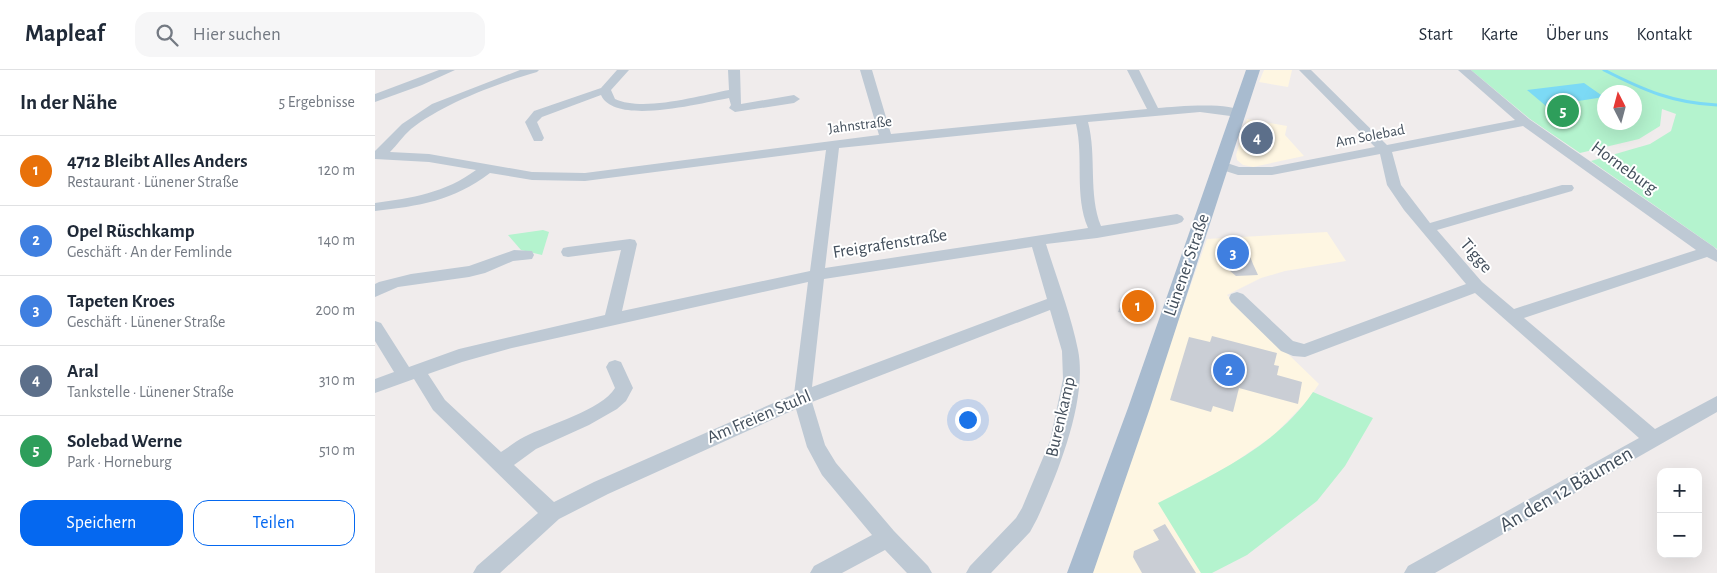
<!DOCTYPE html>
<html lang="de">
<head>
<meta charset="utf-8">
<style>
  :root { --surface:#fff; --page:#f6f6f7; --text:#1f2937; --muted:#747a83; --line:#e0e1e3; --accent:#0568f0 }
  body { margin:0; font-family:"Alegreya Sans",sans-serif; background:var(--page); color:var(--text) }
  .controls { position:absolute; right:15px; bottom:15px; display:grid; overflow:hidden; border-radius:10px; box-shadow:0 5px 20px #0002 }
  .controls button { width:45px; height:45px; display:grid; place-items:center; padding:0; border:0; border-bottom:1px solid var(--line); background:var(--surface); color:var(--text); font:25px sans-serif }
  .compass { position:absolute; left:1222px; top:15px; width:45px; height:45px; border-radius:50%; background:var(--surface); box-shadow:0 5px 20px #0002; rotate:354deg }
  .you { position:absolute; left:592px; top:349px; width:18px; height:18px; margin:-12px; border:4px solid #fff; border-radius:50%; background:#1a73e8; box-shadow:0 0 0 8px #1a73e833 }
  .badge { display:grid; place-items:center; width:32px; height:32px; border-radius:50%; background:var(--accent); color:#fff; font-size:16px; font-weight:700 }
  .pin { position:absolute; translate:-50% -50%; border:2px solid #fff; box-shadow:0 1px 5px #0006 }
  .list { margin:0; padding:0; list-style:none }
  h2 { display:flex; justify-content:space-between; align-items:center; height:65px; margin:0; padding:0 20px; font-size:21px }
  h2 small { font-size:16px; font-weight:400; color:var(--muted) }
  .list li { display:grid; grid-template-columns:32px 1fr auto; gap:15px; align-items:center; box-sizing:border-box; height:70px; padding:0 20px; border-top:1px solid var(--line) }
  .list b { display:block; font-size:19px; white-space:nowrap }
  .list p { margin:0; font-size:16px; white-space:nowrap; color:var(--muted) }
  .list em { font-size:16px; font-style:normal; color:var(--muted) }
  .actions { display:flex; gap:10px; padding:15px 20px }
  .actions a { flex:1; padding:11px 0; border:1px solid var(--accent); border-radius:15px; text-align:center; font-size:18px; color:var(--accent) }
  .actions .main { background:var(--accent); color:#fff }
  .icon { flex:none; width:28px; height:28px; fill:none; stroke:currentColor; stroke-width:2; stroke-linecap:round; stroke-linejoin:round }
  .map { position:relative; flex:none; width:1342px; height:503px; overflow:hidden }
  header { display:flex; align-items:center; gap:30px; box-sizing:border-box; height:70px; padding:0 25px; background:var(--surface); border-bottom:1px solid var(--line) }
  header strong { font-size:24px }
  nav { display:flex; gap:28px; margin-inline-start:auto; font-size:18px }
  .search { width:350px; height:45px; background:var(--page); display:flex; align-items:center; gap:12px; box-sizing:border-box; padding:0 18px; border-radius:15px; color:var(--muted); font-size:19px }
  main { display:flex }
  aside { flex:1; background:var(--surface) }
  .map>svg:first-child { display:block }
</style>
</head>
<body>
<header>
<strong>Mapleaf</strong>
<div class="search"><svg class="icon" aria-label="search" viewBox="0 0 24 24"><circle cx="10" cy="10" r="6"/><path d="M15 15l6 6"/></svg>Hier suchen</div>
<nav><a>Start</a><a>Karte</a><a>Über uns</a><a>Kontakt</a></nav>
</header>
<main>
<aside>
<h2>In der Nähe<small>5 Ergebnisse</small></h2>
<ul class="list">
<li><span class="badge" style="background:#e8710a">1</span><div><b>4712 Bleibt Alles Anders</b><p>Restaurant · Lünener Straße</p></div><em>120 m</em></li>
<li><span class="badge" style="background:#3f7fe0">2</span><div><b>Opel Rüschkamp</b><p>Geschäft · An der Femlinde</p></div><em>140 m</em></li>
<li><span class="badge" style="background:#3f7fe0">3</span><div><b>Tapeten Kroes</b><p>Geschäft · Lünener Straße</p></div><em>200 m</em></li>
<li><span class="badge" style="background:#5c6f8a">4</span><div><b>Aral</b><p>Tankstelle · Lünener Straße</p></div><em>310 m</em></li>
<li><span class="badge" style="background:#2e9e5b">5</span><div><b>Solebad Werne</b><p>Park · Horneburg</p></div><em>510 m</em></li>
</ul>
<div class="actions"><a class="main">Speichern</a><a>Teilen</a></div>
</aside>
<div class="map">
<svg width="1342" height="503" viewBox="0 0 1342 503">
  <rect width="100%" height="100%" fill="#f0ecec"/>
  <!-- commercial -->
  <g fill="#fef6e2">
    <polygon points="889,0 917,0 913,17 884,12"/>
    <polygon points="872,49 912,56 910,65 929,86 878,97 868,95 862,90 861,85"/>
    <polygon points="952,162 971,191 910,201 886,208 852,225 944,314 932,331 899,365 854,396 784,433 826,503 714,503 832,169"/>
  </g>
  <!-- green -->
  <g fill="#b4f3ce" fill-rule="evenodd">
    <path d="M 1096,0 L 1342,0 L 1342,179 L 1216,91 L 1275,74 L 1296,61 L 1301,44 L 1287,39 L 1285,56 L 1264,69 L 1205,83 L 1155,49 ZM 1230,22 L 1260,22 L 1260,52 L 1230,52 Z"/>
    <polygon points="168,160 174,162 167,185 146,180 133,165"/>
    <path d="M 938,322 L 998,348 L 970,396 L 942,431 L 872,485 L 837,503 L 826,503 L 783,433 C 839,404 902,376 938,322 Z"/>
  </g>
  <!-- water -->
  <polygon fill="#7cdaf5" points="1209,13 1229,27 1171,36 1152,20"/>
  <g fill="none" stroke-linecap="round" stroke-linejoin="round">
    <!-- stream -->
    <path stroke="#7cdaf5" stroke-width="3" d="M 1229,0 C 1268,20 1298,33 1342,35"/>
  </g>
  <!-- building -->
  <g fill="#caced5">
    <polygon points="869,171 878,194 883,205 861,206 841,189 845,176 852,175 851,172"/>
    <polygon points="750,225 778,232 773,246 765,244 764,247 743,242"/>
    <polygon points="837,266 902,283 899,295 904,296 902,305 927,312 923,334 864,318 858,342 838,336 836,342 795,330 814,267 835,272"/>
    <polygon points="790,454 821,503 767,503 758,487 759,481 784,470 778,460"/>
  </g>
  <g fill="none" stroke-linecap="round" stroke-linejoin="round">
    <!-- minor -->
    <g fill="#bec9d4" fill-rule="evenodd">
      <polygon points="64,0 80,0 47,15 0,32 0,24"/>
      <path d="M 145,0 L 164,0 L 162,2 C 123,13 67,34 36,59 C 28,66 22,75 15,82 L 54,84 L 157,102 L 210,103 L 504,65 L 485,0 L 497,0 L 516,64 L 772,39 L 752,0 L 764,0 L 783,38 C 800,37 857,31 869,43 L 863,47 L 825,42 L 713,52 C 722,86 713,124 726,156 L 802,144 L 807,146 L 809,149 L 807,152 L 802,154 L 722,168 L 671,174 C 682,209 696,245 703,280 C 713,330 682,405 662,449 L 655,462 L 616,503 L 591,503 L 595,496 L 641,448 L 647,438 L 675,371 L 688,309 L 687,281 L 675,240 L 437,332 L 450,375 L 461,393 L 519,461 L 553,496 L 557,503 L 532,503 L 510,480 L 467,503 L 435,503 L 439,496 L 497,465 L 447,405 L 432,377 L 421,339 L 233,424 L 184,449 L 125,503 L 98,503 L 102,496 L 163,443 L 58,340 L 39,309 L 0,323 L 0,309 L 19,302 L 0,271 L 0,251 L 6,253 L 34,297 L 84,279 L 230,245 L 246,180 L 193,187 L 188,186 L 186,182 L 188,178 L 193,177 L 255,169 L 260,170 L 262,174 L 247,241 L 435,201 L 451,80 L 210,111 L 157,110 L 115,103 C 78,131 44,136 0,141 L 0,133 C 37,128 70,123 101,100 L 54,92 L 0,89 L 0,81 L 27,54 L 57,34 ZM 701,54 C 709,88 699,125 713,158 L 450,198 L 464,78 ZM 657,177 L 672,229 L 437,317 L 449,209 ZM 433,212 L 419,324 L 219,412 L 179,432 L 139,395 L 161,379 L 214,355 L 242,339 L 251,331 L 258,318 L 246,292 L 240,290 L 234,292 L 231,297 L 240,318 C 227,340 172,355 149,367 C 141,371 134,377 126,382 L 70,330 L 53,304 L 87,292 L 137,278 Z"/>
      <path d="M 242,0 L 254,0 L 236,20 L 240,29 C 268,42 323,26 354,20 L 353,0 L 365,0 L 366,34 L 419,25 L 425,29 L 419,33 L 360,42 L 354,38 L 356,35 L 354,28 C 326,33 240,56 226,25 L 167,47 L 162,52 L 169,68 L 167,71 L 159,71 L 150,52 L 159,41 L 226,18 Z"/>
      <path d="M 924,0 L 936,0 L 1012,75 L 1140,50 L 1083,0 L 1096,0 L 1154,49 L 1339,177 L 1342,180 L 1342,192 L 1332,187 L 1149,248 L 1280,359 L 1342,326 L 1342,342 L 1060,503 L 1029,503 L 1033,496 L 1264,368 L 1100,223 L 930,287 L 918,286 L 906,281 L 856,232 L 854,228 L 856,224 L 862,222 L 868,224 L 918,271 L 929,274 L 1091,214 L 1029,140 L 1012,115 L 1005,84 L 897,105 L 863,105 L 841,98 L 839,95 L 846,91 L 864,97 L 897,97 L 1000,77 ZM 1148,56 L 1321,180 L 1139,239 L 1107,212 L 1062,160 L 1197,121 L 1199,118 L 1197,115 L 1187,115 L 1055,153 L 1026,115 L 1017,82 Z"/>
      <polygon points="139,180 157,181 159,185 157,189 138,191 110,203 94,207 23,217 0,227 0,214 4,212 36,204 94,196"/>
    </g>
    <!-- major -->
    <polygon fill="#a8bbcf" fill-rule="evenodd" points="871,0 885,0 775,338 718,503 692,503 753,338"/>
  </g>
  <g text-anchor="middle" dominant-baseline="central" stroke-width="4" stroke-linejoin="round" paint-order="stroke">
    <!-- far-street labels -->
    <g font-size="15" fill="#434f5c" stroke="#fff">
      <text transform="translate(485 55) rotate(-7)">Jahnstraße</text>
      <text transform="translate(995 66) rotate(-11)">Am Solebad</text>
    </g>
    <!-- street labels -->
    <g font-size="18" fill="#434f5c" stroke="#fff">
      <text transform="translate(1249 98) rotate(36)">Horneburg</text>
      <text transform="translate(515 174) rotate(-9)">Freigrafenstraße</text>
      <text transform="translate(1101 186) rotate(49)">Tigge</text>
      <text transform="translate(812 195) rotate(-71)">Lünener Straße</text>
      <text transform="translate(384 347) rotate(-23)">Am Freien Stuhl</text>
      <text transform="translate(686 347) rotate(-77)">Burenkamp</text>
    </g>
    <!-- near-street labels -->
    <g font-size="21" fill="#434f5c" stroke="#fff">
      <text transform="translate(1191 419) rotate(-30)">An den 12 Bäumen</text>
    </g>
  </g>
</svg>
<div class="controls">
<button>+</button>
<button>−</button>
</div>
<svg class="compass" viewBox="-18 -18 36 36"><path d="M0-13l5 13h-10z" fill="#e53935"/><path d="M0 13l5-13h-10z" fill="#747a83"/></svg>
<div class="you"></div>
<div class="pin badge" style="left:763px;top:236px;background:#e8710a">1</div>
<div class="pin badge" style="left:854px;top:300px;background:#3f7fe0">2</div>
<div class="pin badge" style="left:858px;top:183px;background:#3f7fe0">3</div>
<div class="pin badge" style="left:882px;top:68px;background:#5c6f8a">4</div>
<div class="pin badge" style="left:1188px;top:41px;background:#2e9e5b">5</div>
</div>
</main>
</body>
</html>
